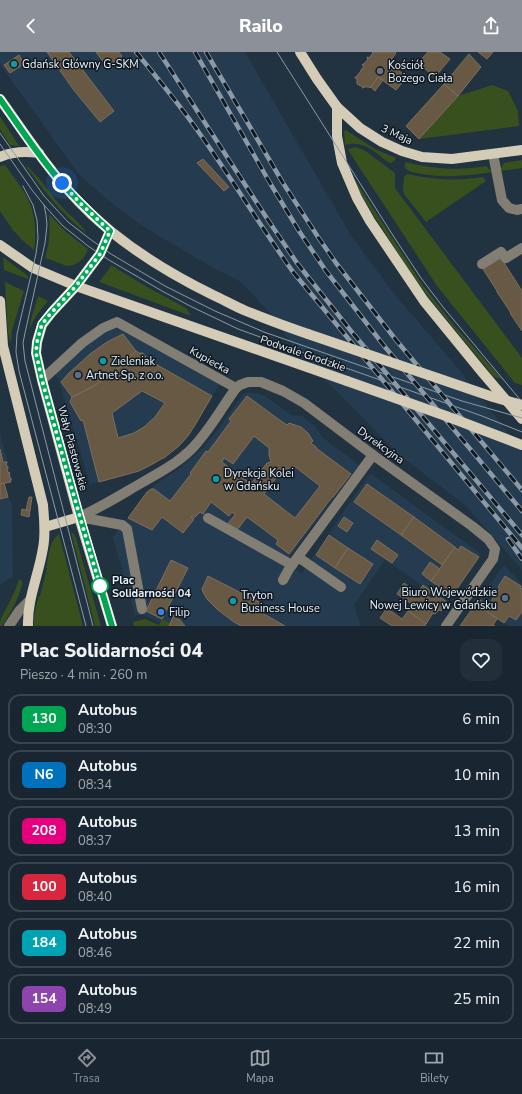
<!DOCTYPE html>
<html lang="pl">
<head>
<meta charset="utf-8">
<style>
  body { margin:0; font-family:"Nunito Sans",sans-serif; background:#222e39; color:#f1f3f6; height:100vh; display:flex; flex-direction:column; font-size:15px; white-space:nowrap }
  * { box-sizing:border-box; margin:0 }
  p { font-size:13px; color:#9fa5ab }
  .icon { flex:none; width:22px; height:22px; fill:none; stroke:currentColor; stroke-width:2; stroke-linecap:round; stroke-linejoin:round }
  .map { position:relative; height:574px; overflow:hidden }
  .details { display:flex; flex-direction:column; background:#192631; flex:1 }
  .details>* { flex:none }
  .badge { padding:0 8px; border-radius:6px; font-size:14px; line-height:26px }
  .you { position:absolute; width:20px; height:20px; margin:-10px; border:3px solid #fff; border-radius:50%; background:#1a73e8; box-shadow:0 0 0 6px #1a73e833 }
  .map>.badge { position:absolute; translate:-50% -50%; box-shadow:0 0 0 2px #fff }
  .round { display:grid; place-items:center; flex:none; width:42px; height:42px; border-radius:12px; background:#222e39 }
  .head { display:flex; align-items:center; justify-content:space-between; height:68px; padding:0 20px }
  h1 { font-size:19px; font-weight:800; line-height:30px }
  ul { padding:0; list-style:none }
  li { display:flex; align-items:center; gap:12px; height:50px; margin:0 8px 6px; padding:0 12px; border:2px solid #37434d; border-radius:12px }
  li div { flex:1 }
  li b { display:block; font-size:15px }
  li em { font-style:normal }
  li .badge { min-width:44px; font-weight:700; text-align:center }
  header { display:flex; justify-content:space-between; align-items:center; height:52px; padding:0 20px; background:#8c9099; color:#fff; font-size:18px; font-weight:800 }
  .menu { display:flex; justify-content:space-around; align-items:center; height:56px; border-top:1px solid #37434d; background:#192631; font-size:11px; color:#9fa5ab }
  .menu a { display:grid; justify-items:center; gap:2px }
  .menu .selected { color:#8c9099 }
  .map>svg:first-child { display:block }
</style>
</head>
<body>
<header><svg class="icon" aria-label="back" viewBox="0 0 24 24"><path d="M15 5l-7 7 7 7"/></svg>Railo<svg class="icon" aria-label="share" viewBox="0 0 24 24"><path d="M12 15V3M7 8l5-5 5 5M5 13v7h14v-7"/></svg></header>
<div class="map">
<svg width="522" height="574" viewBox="0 0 522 574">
  <rect width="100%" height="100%" fill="#213241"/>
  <!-- built -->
  <g fill="#253c50">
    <path d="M0,0H245L350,182L395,243L457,315L522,399V518L465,453L398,402L298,301L269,260L241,230L210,214L144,175L115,154L80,124L0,12Z"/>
    <path d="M117,270L221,329L196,373L185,388L169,402L152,413L139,419L90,432L59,329L53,318Z"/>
    <path d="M250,340L263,343L292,363L302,364L314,373L322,385L359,413L284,512L302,521L370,421L481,502L447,550L385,508L354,553L361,574H167L144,563H135L113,485L147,440L155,433L184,413L201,398L219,376L243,342Z"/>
    <path d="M0,382L8,411L12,429L4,431L8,445L12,453L13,525L0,533Z"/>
    <path d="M504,513L522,532V574H509L485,558L488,554L479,547Z"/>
  </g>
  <!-- green -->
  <g fill="#37501d">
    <path d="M492,33L508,39L518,59L519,74L419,87L458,44Z"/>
    <path d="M0,64L19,94L10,93L0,77Z"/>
    <path d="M346,78L375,97L396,106L394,109L391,111L388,110C374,100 365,88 345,93L344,79Z"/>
    <path d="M355,95L364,98L395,121V136L522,306V333L515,331L437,234L350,101L348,97Z"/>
    <path d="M522,108V116L500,119L501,116L504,111Z"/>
    <path d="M405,110C435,117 456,119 486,114L492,120C466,124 448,126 422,122C416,121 409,120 405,116Z"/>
    <path d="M24,112C39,123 49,141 61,154C69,163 81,171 86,181C61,162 43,137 24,112Z"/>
    <path d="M5,113C12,123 20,133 26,143C35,160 37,179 34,198L21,187L13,178L0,159V114Z"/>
    <path d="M407,122C434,128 456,129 483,125L486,129L426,170L404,142L403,136L404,125Z"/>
    <path d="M354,128H355L422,232L453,272L502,327L494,325L430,247L415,227L374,164L359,138Z"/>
    <path d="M49,162L66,180L88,197C85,207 77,214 67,214L45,206C50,191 50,177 49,162Z"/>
    <path d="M3,205L28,224V227L4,218Z"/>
    <path d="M111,213L147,235L186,256L191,264L99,230L107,220Z"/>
    <path d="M5,230L24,239L12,278L11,292L8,281Z"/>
    <path d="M38,244L48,249L36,264L29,278L30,271Z"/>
    <path d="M71,480L74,482L76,486L101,574H95Z"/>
    <path d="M59,482L83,574H34C33,564 36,554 39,544H40L47,516H46C49,504 49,489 59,482Z"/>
    <path d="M19,527L23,530C18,547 12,559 2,574H0C0,564 5,560 9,551C13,543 17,535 19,527Z"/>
    <path d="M145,567L159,573L162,567L170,571L169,574H134L133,570Z"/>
  </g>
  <!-- building -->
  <g fill="#685945" stroke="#7e6e5a" fill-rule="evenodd">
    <path d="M47,0H69L114,59L100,70L73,37Z"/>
    <path d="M96,0H119L122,4L107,15Z"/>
    <path d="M372,0H395L396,1L389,11L407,25L396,38L378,25L370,36L369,35H364L363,36H362L363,35L357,32V27L355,26V25H356L361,19V18L364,14L362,13L363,12H364L368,7L367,6V5L369,6L373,1Z"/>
    <path d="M428,0H440L450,7L435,25L418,11Z"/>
    <path d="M478,0H493L487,7Z"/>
    <path d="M469,2L481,15L458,44L444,32Z"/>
    <path d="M19,3L24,12L10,21L4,13Z"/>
    <path d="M378,25L383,28L375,39L371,35Z"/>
    <path d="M444,32L458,44L419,87L406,74Z"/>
    <path d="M203,107L229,135L224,139L197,111Z"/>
    <path d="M501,206L522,239V279L510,261H511L497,240V239L483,217Z"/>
    <path d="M123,282L136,299L118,317L94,334L72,345L61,330L68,322L90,302L107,290Z"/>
    <path d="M136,299L139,301H143L144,303L146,304L145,306L212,344L195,373L188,384L179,394L164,406H163L151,413L139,419L99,430L83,368L81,369L70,350L72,345L94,334L118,317ZM142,339L165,351L155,365L144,375L134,381L118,386L112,361Z"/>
    <path d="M247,344L281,369L287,373L289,371L301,375L308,381L313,389L311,391L316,395V396L351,422L333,445H332L289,502L276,492L278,488L247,465L237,478L228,471L235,463L232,460L229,464L211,450L203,462L200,460L195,465H191L194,467L183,481L162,465L152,478L128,466L147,440L151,437H154L170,449L191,422L190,421L206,399L208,400L231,369L229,367ZM254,384L269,396V403L271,410L267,411L251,432L222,410L224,406L233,412ZM294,414L320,434L295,466L264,442L280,421L281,417H287Z"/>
    <path d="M0,397L3,410H7V411H6L7,415H8V416L7,417L8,421L9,420L10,422H9L10,426H11V428H10L11,430L0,432Z"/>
    <path d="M4,431L8,445L0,447V432Z"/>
    <path d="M367,432L414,465L401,483L354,450Z"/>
    <path d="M29,445H32L30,459L26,458Z"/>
    <path d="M22,457L30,459L29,465L21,463Z"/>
    <path d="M344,465L353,471L347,480L338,474Z"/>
    <path d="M414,465L455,495L442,513L401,483Z"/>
    <path d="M329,483L348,496L335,516L316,503Z"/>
    <path d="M377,488L398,503L392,511L371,497Z"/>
    <path d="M461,494L479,505L452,544L431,529L455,495L458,498Z"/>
    <path d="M348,496L373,512L360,532L335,516Z"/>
    <path d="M171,508L188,516L162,567L146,559Z"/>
    <path d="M430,510L440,517L431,529L422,522Z"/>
    <path d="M208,524L261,551L257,558L285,574H241L234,570L218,558L207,547L203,540L202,537Z"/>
    <path d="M505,524L521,534L520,536L522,537V560L516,568L509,564L504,571L485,558L500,536L498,535Z"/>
    <path d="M404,531L417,541L423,533L431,539L427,544L432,547L435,542L447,550L441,559L439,558L435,562L433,561L426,572L408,559L412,552L397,542Z"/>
    <path d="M479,547L488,554L485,558L497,567L493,573L495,574H460Z"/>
    <path d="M387,556L402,567L408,559L426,572L425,574H392L380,566Z"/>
    <path d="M174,563L178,568L179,567L185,574H169Z"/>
  </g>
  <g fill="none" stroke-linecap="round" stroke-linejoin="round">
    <!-- minor -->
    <g stroke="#827e73" stroke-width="10">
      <path d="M493,102L502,148L509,156L517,158L522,157"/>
      <path d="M482,212L501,200L506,206L522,196"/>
      <path d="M42,328L82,291L103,276L117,270L236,336"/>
      <path d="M79,465C102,455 122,442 143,430C162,419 183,408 197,391C212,374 223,354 236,336L240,333L248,330H261L283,339L304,351L373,403L472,474L488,487L495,497L493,507L446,574"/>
      <path d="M79,465L122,473L127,477L142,557"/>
      <path d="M208,466L292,513"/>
      <path d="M298,505L341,535"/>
      <path d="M283,528L289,517L373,403"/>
      <path d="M9,574L19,559L30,548"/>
    </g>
    <!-- major -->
    <g stroke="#d4ccb6" stroke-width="10">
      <path d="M300,0L317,27L337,55L360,76L382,90L402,99L422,105L452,107L522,98"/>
      <path d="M0,47C25,82 49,119 79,150C117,190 164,219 213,243C224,248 234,254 246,259C266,267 287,275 308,282"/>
      <path d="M337,55V84L342,111L357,146L370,169L424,249L482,320L522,367"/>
      <path d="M0,105C13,99 25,99 39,101"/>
      <path d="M110,179L100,202L76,234L52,260L42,273L37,290L36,301L42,328L79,465L112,574"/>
      <path d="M0,193L33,216L76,234L347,329"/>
      <path d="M0,249L3,294L43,453C44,467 46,481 43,496C39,522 27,547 28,574"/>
      <path d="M45,475L79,465"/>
    </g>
    <!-- tram -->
    <g stroke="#8c99a6" stroke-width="1">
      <path d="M277,0L394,185L421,226L443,255L522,350"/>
      <path d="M0,81L44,144L68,170L90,187L111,202L165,234L215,259L264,280L462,349L522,366"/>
      <path d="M0,92L32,138L44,153L63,174L88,194L109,208L162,239L190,254L238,277L332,311L482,364L522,380"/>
      <path d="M23,134L33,153L37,168L38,186L36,202L17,282L16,300L19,319L86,574"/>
      <path d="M44,153L46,163L47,173L45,191L25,281L23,291L25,309L93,574"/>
    </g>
    <!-- rail casing -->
    <g stroke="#8c99a6" stroke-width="4.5">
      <g id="rail">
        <path d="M136,0C158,27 180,53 200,82C232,127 261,175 293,220L522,496"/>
        <path d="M159,0L268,168L297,211L351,279L522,483"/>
        <path d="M195,0L270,131L299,179L326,219L385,295L522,459"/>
        <path d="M206,0L283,131L318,185L336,211L396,288L522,438"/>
        <path d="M508,487L522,507"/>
      </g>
    </g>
    <!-- rail -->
    <use href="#rail" stroke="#111920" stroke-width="3" stroke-dasharray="9" stroke-linecap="butt"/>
    <!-- major-bridge -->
    <g stroke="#d4ccb6" stroke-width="10">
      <path d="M308,282L493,345L522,353"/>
      <path d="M347,329L446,364L522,393"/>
    </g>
  </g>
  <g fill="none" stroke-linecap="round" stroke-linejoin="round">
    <!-- line casing -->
    <g stroke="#fff" stroke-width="9">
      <path id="line" d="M0,47C20,75 39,105 62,131C77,149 94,164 110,179L100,202L76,234L52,260L42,272L37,290L36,301L42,328L80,465L112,574"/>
    </g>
    <!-- line -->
    <use href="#line" stroke="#00a651" stroke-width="6"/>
    <!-- walk -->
    <path stroke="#e8f3fd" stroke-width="4" stroke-dasharray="0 7.2" d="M62,131L80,151L110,179L100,202L76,234L52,260L42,272L37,290L36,301L42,328L67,420L100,534"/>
  </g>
  <!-- markers -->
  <g fill="#0f9aa8" stroke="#111920" stroke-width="1.5">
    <circle cx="14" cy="12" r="4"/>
    <circle cx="103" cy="309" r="4"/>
    <circle cx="216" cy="427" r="4"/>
    <circle cx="233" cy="549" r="4"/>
  </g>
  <circle fill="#6b7280" stroke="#111920" stroke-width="1.5" cx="380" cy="19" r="4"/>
  <g fill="#5c6f8a" stroke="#111920" stroke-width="1.5">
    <circle cx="78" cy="323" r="4"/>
    <circle cx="505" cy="546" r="4"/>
  </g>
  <circle fill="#fff" stroke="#00a651" stroke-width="2" cx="100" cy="534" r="8"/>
  <circle fill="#3f7fe0" stroke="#111920" stroke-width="1.5" cx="161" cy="560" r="4"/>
  <g text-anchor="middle" stroke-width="3" stroke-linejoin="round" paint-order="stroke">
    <!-- poi labels -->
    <g font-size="11" fill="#e8f3fd" stroke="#111920" text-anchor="start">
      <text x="22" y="16">Gdańsk Główny G-SKM</text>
      <text x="388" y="17">Kościół<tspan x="388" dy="13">Bożego Ciała</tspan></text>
      <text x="111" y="313">Zieleniak</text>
      <text x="86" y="327">Artnet Sp. z o.o.</text>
      <text x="224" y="425">Dyrekcja Kolei<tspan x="224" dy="13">w Gdańsku</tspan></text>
      <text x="497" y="544" text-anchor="end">Biuro Wojewódzkie<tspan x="497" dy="13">Nowej Lewicy w Gdańsku</tspan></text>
      <text x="241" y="547">Tryton<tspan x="241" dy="13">Business House</tspan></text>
      <text x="169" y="564">Filip</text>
    </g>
    <!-- street labels -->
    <g font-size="11" fill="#e8f3fd" stroke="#111920">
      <text transform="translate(397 82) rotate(25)" y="4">3 Maja</text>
      <text transform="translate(303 301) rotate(19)" y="4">Podwale Grodzkie</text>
      <text transform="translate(210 308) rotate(29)" y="4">Kupiecka</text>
      <text transform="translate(381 393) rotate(36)" y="4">Dyrekcyjna</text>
      <text transform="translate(73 396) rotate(75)" y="4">Wały Piastowskie</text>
    </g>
    <!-- stop labels -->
    <g font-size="11" font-weight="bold" fill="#e8f3fd" stroke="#111920" text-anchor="start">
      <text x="112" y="532">Plac<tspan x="112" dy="13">Solidarności 04</tspan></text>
    </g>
  </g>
</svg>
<div class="you" style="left:62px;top:131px"></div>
</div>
<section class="details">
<div class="head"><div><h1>Plac Solidarności 04</h1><p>Pieszo · 4 min · 260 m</p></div><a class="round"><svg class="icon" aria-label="heart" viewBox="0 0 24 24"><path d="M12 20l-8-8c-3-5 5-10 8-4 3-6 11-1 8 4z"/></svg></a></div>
<ul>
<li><span class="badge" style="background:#00a651;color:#fff">130</span><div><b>Autobus</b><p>08:30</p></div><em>6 min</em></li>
<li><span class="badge" style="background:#0072bc;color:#fff">N6</span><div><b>Autobus</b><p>08:34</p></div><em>10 min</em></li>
<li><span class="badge" style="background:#e6007e;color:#fff">208</span><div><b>Autobus</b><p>08:37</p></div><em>13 min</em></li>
<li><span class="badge" style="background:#d7263d;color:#fff">100</span><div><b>Autobus</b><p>08:40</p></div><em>16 min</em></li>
<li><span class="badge" style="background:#00a3b4;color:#fff">184</span><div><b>Autobus</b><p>08:46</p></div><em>22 min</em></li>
<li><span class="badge" style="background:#8e44ad;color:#fff">154</span><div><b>Autobus</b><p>08:49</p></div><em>25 min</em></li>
</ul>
</section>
<nav class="menu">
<a class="selected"><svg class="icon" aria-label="directions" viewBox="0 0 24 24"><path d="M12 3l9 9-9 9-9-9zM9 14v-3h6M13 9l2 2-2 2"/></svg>Trasa</a>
<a><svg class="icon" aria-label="map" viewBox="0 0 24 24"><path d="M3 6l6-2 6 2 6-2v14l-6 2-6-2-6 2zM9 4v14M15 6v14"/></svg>Mapa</a>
<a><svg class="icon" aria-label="tickets" viewBox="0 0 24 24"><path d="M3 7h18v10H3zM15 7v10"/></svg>Bilety</a>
</nav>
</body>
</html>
